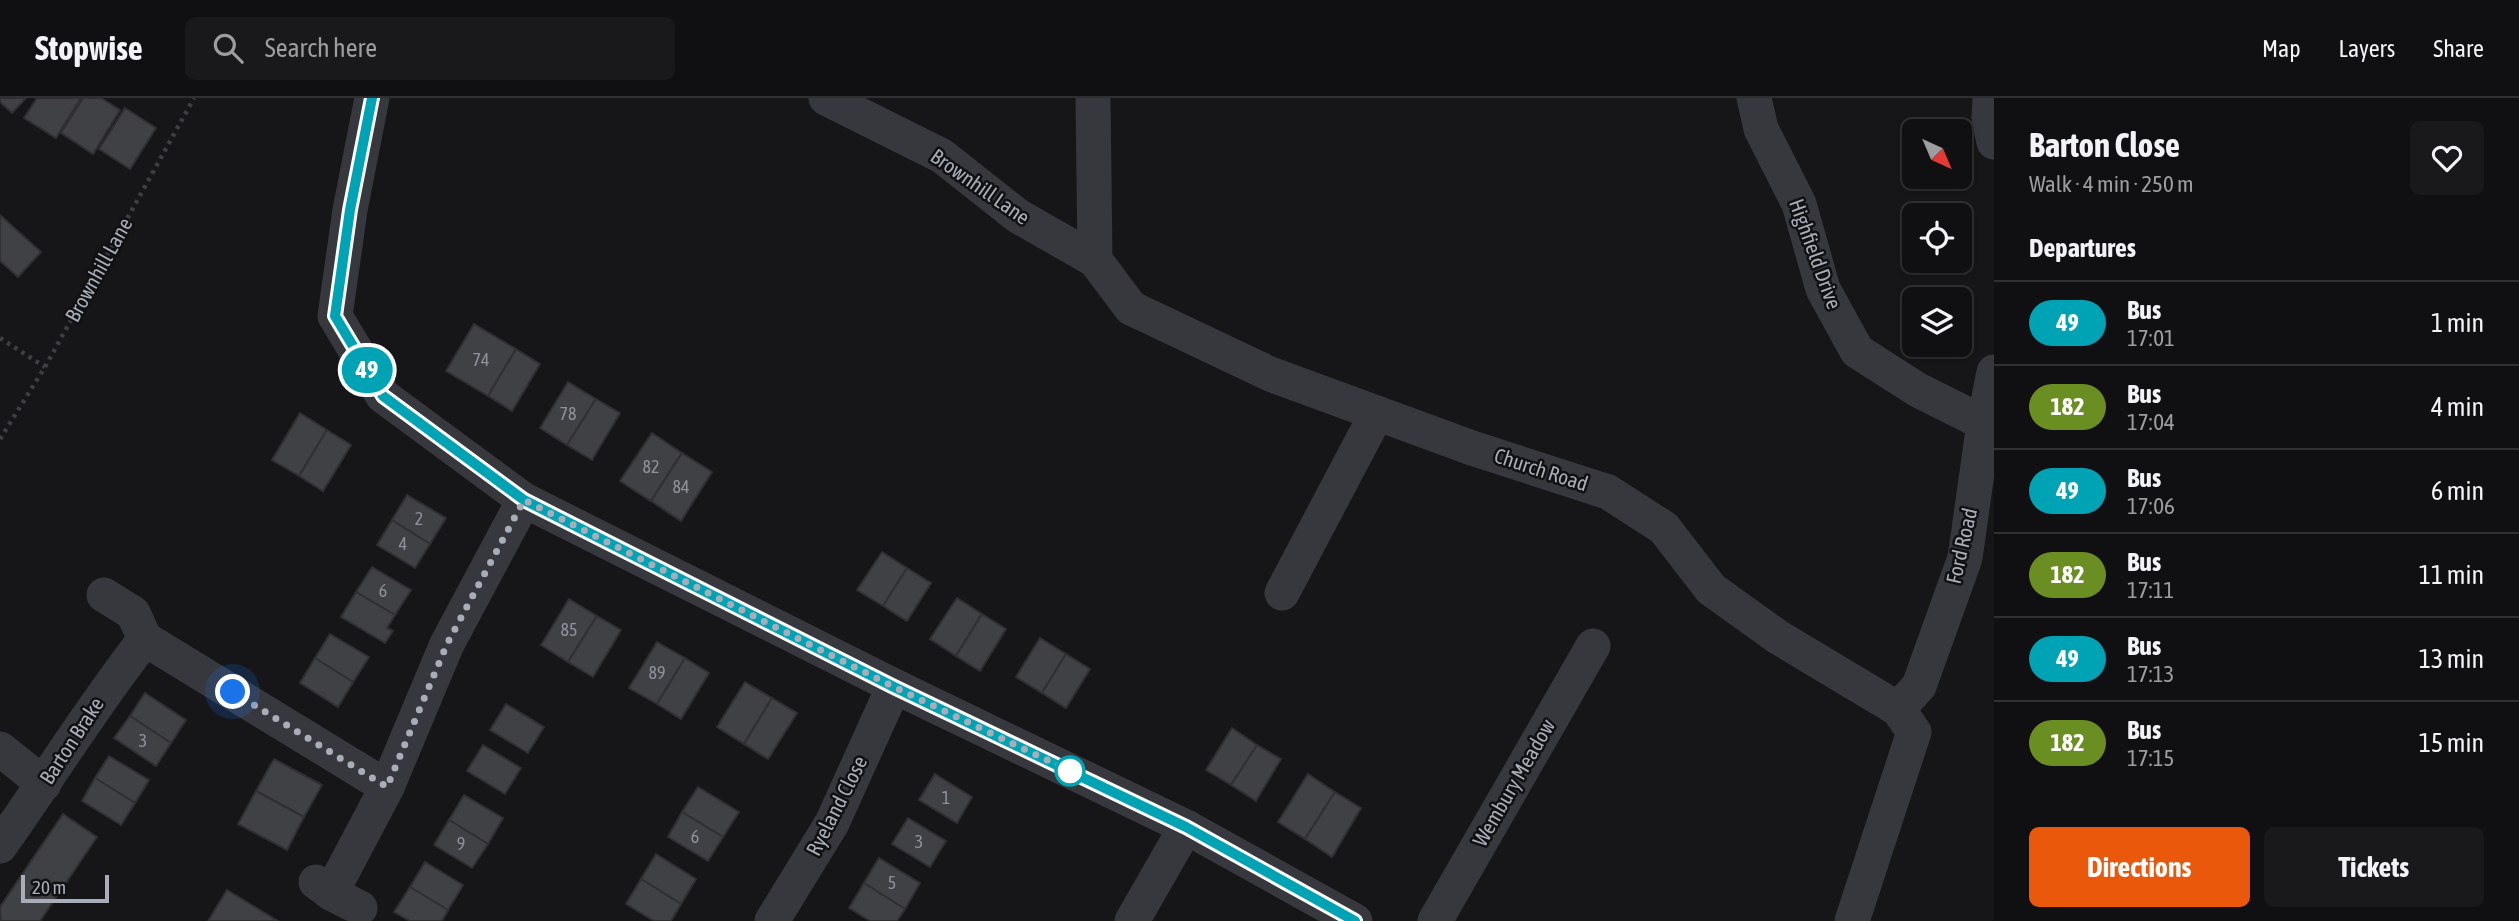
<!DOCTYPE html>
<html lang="en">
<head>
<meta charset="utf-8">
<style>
  body { margin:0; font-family:"Asap Condensed",sans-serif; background:#19191b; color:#f1f3f6; height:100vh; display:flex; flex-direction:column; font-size:26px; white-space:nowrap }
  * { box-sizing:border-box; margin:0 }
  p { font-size:23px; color:#9c9d9f }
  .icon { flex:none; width:38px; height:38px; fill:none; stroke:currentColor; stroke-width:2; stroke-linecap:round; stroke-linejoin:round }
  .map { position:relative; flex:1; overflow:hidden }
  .panel { display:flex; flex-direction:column; background:#101012; width:525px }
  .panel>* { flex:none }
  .badge { padding:0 14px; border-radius:23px; font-size:24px; line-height:46px }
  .needle { width:46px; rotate:136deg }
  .tools { position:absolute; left:1902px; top:21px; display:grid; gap:14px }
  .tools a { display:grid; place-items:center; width:70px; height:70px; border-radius:10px; background:#101012; box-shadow:0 2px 5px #0004,0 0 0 2px #303032; font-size:35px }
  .scale { position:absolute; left:21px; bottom:18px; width:88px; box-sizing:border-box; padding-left:7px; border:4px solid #a8adb8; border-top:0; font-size:19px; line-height:24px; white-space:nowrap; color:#a8adb8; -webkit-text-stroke:5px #111113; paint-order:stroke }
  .you { position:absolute; width:35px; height:35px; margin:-18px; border:5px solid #fff; border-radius:50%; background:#1a73e8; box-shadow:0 0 0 10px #1a73e833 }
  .map>.badge { position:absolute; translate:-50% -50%; box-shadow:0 0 0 4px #fff }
  h2 { padding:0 35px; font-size:26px; line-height:63px }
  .round { display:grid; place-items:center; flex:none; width:74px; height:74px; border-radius:10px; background:#19191b }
  .headline { display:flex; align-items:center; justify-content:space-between; height:119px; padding:0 35px }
  h1 { font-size:33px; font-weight:700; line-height:52px }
  .button { display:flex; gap:14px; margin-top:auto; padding:14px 35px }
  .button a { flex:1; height:80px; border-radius:10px; background:#ea580c; color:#fff; font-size:28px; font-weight:700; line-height:80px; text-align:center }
  .button a+a { background:#19191b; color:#f1f3f6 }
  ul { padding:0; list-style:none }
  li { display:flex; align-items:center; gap:21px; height:84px; padding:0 35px; border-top:2px solid #303032 }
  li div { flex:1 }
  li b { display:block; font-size:26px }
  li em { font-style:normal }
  li .badge { min-width:77px; font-weight:700; text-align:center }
  header { display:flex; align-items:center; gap:42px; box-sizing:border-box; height:98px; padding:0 35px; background:#101012; border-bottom:2px solid #303032 }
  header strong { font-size:33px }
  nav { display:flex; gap:38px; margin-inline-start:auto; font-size:24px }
  .search { width:490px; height:63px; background:#19191b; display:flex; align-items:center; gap:18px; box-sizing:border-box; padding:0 24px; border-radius:10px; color:#9c9d9f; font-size:26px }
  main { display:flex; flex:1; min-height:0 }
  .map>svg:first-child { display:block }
</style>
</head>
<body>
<header>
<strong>Stopwise</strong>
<div class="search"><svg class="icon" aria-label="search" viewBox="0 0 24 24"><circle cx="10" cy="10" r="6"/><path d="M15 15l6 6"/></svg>Search here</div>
<nav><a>Map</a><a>Layers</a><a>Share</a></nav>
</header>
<main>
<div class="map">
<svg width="1994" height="823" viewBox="0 0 1994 823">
  <rect width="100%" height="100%" fill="#161618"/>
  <!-- building -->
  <g fill="#404145" stroke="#303034" stroke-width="2">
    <path d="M0,0H26L12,15L0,4Z"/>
    <path d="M37,0H81L56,40L24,20Z"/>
    <path d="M83,0H101L120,12L93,56L61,35Z"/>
    <path d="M125,10L156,30L130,71L99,51Z"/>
    <path d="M0,117L41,154L18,179L0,163Z"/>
    <path d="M474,226L516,251L488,298L446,273Z"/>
    <path d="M516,251L540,266L512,313L488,298Z"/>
    <path d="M568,284L596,301L567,347L540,330Z"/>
    <path d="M596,301L620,315L592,362L567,347Z"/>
    <path d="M300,315L327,332L299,378L272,362Z"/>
    <path d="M327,332L351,347L323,393L299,378Z"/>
    <path d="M652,335L682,355L651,403L620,383Z"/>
    <path d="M682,355L712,374L681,423L651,403Z"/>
    <path d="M407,397L446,420L430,446L392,422Z"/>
    <path d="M392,422L430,446L415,470L377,447Z"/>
    <path d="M882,454L907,470L883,508L857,492Z"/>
    <path d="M372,469L411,492L395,517L356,494Z"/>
    <path d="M907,470L931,485L907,523L883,508Z"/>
    <path d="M356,494L395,517L387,530L393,533L385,545L341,519Z"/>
    <path d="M957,500L982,516L956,558L930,541Z"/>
    <path d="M569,501L597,518L568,564L541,547Z"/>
    <path d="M982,516L1006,531L980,573L956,558Z"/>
    <path d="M597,518L621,532L593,579L568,564Z"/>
    <path d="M330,536L369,559L353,584L315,560Z"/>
    <path d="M1040,540L1066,556L1042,595L1016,579Z"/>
    <path d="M657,544L685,560L657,606L629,590Z"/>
    <path d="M1066,556L1090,571L1066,610L1042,595Z"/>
    <path d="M315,560L353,584L338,609L300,585Z"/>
    <path d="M685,560L709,575L681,621L657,606Z"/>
    <path d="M745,584L772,600L744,646L717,629Z"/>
    <path d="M145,595L186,622L171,645L130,618Z"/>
    <path d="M772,600L797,615L768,661L744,646Z"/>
    <path d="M506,606L544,629L528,655L490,632Z"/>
    <path d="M130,618L171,645L156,668L114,640Z"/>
    <path d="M1232,630L1257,647L1231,687L1206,672Z"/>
    <path d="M483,647L521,670L505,696L467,673Z"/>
    <path d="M1257,647L1281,661L1256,703L1231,687Z"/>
    <path d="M109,658L149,682L135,705L95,680Z"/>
    <path d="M274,661L322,687L304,719L256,693Z"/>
    <path d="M935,676L972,699L957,725L919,702Z"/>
    <path d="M1308,676L1335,694L1305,741L1278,724Z"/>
    <path d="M95,680L135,705L121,727L82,703Z"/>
    <path d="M698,689L739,714L723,739L682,714Z"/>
    <path d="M256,693L304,719L287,752L238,726Z"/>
    <path d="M1335,694L1361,710L1332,759L1305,741Z"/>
    <path d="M464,697L503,720L488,746L449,722Z"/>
    <path d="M682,714L723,739L708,763L668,739Z"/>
    <path d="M63,716L97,739L40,823H1L0,809Z"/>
    <path d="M908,720L946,743L930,769L892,746Z"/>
    <path d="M449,722L488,746L472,770L434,747Z"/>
    <path d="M656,756L696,781L681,806L641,781Z"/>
    <path d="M879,760L920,785L905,811L864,785Z"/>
    <path d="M425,764L463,787L448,812L410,789Z"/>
    <path d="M641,781L681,806L671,823H654L626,806Z"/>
    <path d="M864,785L905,811L897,823H870L849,810Z"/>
    <path d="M410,789L448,812L442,823H410L394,814Z"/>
    <path d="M227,792L278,823H208Z"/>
  </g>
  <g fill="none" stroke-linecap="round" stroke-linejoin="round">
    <!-- path -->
    <g stroke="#3d3f44" stroke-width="4.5" stroke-dasharray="3.5 5" stroke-linecap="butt">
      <path d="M0,240L45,269"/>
      <path d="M0,341L45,269L194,0"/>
    </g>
    <!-- minor -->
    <g stroke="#37383d" stroke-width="35">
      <path d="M372,0L350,112L335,218L383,298L524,402L894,588L1186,729L1355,823"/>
      <path d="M826,0L942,58L1018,118L1095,162"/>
      <path d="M1093,0L1095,162L1131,210L1270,276L1472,350L1608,394L1664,430L1711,491L1778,539L1898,611L1914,634L1852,823"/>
      <path d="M1754,0L1761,31L1799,106L1823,191L1857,253L1918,292L1984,325"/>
      <path d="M1990,0L1989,21L1994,44"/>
      <path d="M1282,495L1377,315"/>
      <path d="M104,497L133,515L145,541L387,689"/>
      <path d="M1898,611L1919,588L1965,460L1984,325L1994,274"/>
      <path d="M0,651L44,686"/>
      <path d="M0,748C49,679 93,607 145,541"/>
      <path d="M316,784L331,795L360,810"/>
      <path d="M331,795L387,689L447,546L524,402"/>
      <path d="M772,823L832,725L894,588"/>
      <path d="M1132,823L1186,729"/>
      <path d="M1435,823L1593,548"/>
    </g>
  </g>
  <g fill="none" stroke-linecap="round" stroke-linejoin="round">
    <!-- line casing -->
    <g stroke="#fff" stroke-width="16">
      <path id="line" d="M372,0L350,112L335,218L383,298L524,402L894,589L1186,729L1355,823"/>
    </g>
    <!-- line -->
    <use href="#line" stroke="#00a3b4" stroke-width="10"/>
    <!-- walk -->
    <path stroke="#a8adb8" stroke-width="7" stroke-dasharray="0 12.6" d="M233,594L387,689L447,546L524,402L894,589L1070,673"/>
  </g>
  <!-- markers -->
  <circle fill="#fff" stroke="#00a3b4" stroke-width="3.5" cx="1070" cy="673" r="14"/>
  <g text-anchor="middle" stroke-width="5" stroke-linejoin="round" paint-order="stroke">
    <!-- number labels -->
    <g font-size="18" fill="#8e929b">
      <text x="481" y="268">74</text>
      <text x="568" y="322">78</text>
      <text x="651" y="375">82</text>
      <text x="681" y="395">84</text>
      <text x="419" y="427">2</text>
      <text x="403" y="452">4</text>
      <text x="383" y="499">6</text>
      <text x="569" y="538">85</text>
      <text x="657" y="581">89</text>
      <text x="143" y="649">3</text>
      <text x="946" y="706">1</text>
      <text x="695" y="745">6</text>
      <text x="919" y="750">3</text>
      <text x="461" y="752">9</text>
      <text x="892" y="791">5</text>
    </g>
    <!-- street labels -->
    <g font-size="21" fill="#a8adb8" stroke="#111113">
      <text transform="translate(980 89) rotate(35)" y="7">Brownhill Lane</text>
      <text transform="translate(1815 156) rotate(70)" y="7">Highfield Drive</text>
      <text transform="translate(99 172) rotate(-61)" y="7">Brownhill Lane</text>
      <text transform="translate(1541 372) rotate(18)" y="7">Church Road</text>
      <text transform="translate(1962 448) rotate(-77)" y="7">Ford Road</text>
      <text transform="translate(72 643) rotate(-57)" y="7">Barton Brake</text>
      <text transform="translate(1514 685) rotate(-60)" y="7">Wembury Meadow</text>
      <text transform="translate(837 708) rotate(-63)" y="7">Ryeland Close</text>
    </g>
  </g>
</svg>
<div class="tools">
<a><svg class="needle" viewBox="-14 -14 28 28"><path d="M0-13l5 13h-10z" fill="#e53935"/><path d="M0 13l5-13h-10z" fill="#9c9d9f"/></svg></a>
<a><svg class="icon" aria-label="locate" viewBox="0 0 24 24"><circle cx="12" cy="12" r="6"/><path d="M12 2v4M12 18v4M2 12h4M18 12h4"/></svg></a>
<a><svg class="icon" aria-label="layers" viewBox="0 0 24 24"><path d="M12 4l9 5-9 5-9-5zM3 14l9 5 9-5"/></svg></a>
</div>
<div class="scale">20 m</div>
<div class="you" style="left:233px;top:594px"></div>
<b class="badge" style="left:367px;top:272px;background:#00a3b4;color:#fff">49</b>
</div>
<section class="panel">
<div class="headline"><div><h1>Barton Close</h1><p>Walk · 4 min · 250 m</p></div><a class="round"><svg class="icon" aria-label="heart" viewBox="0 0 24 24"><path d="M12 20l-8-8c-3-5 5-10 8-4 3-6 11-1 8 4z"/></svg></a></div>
<h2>Departures</h2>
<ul>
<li><span class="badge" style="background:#00a3b4;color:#fff">49</span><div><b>Bus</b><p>17:01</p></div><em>1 min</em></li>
<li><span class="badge" style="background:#6b8e23;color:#fff">182</span><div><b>Bus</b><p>17:04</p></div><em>4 min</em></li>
<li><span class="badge" style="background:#00a3b4;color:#fff">49</span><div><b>Bus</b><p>17:06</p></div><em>6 min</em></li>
<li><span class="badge" style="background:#6b8e23;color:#fff">182</span><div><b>Bus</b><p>17:11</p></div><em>11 min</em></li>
<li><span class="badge" style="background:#00a3b4;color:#fff">49</span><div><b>Bus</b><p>17:13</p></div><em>13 min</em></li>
<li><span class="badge" style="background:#6b8e23;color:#fff">182</span><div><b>Bus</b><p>17:15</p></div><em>15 min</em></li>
</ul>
<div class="button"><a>Directions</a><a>Tickets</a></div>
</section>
</main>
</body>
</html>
